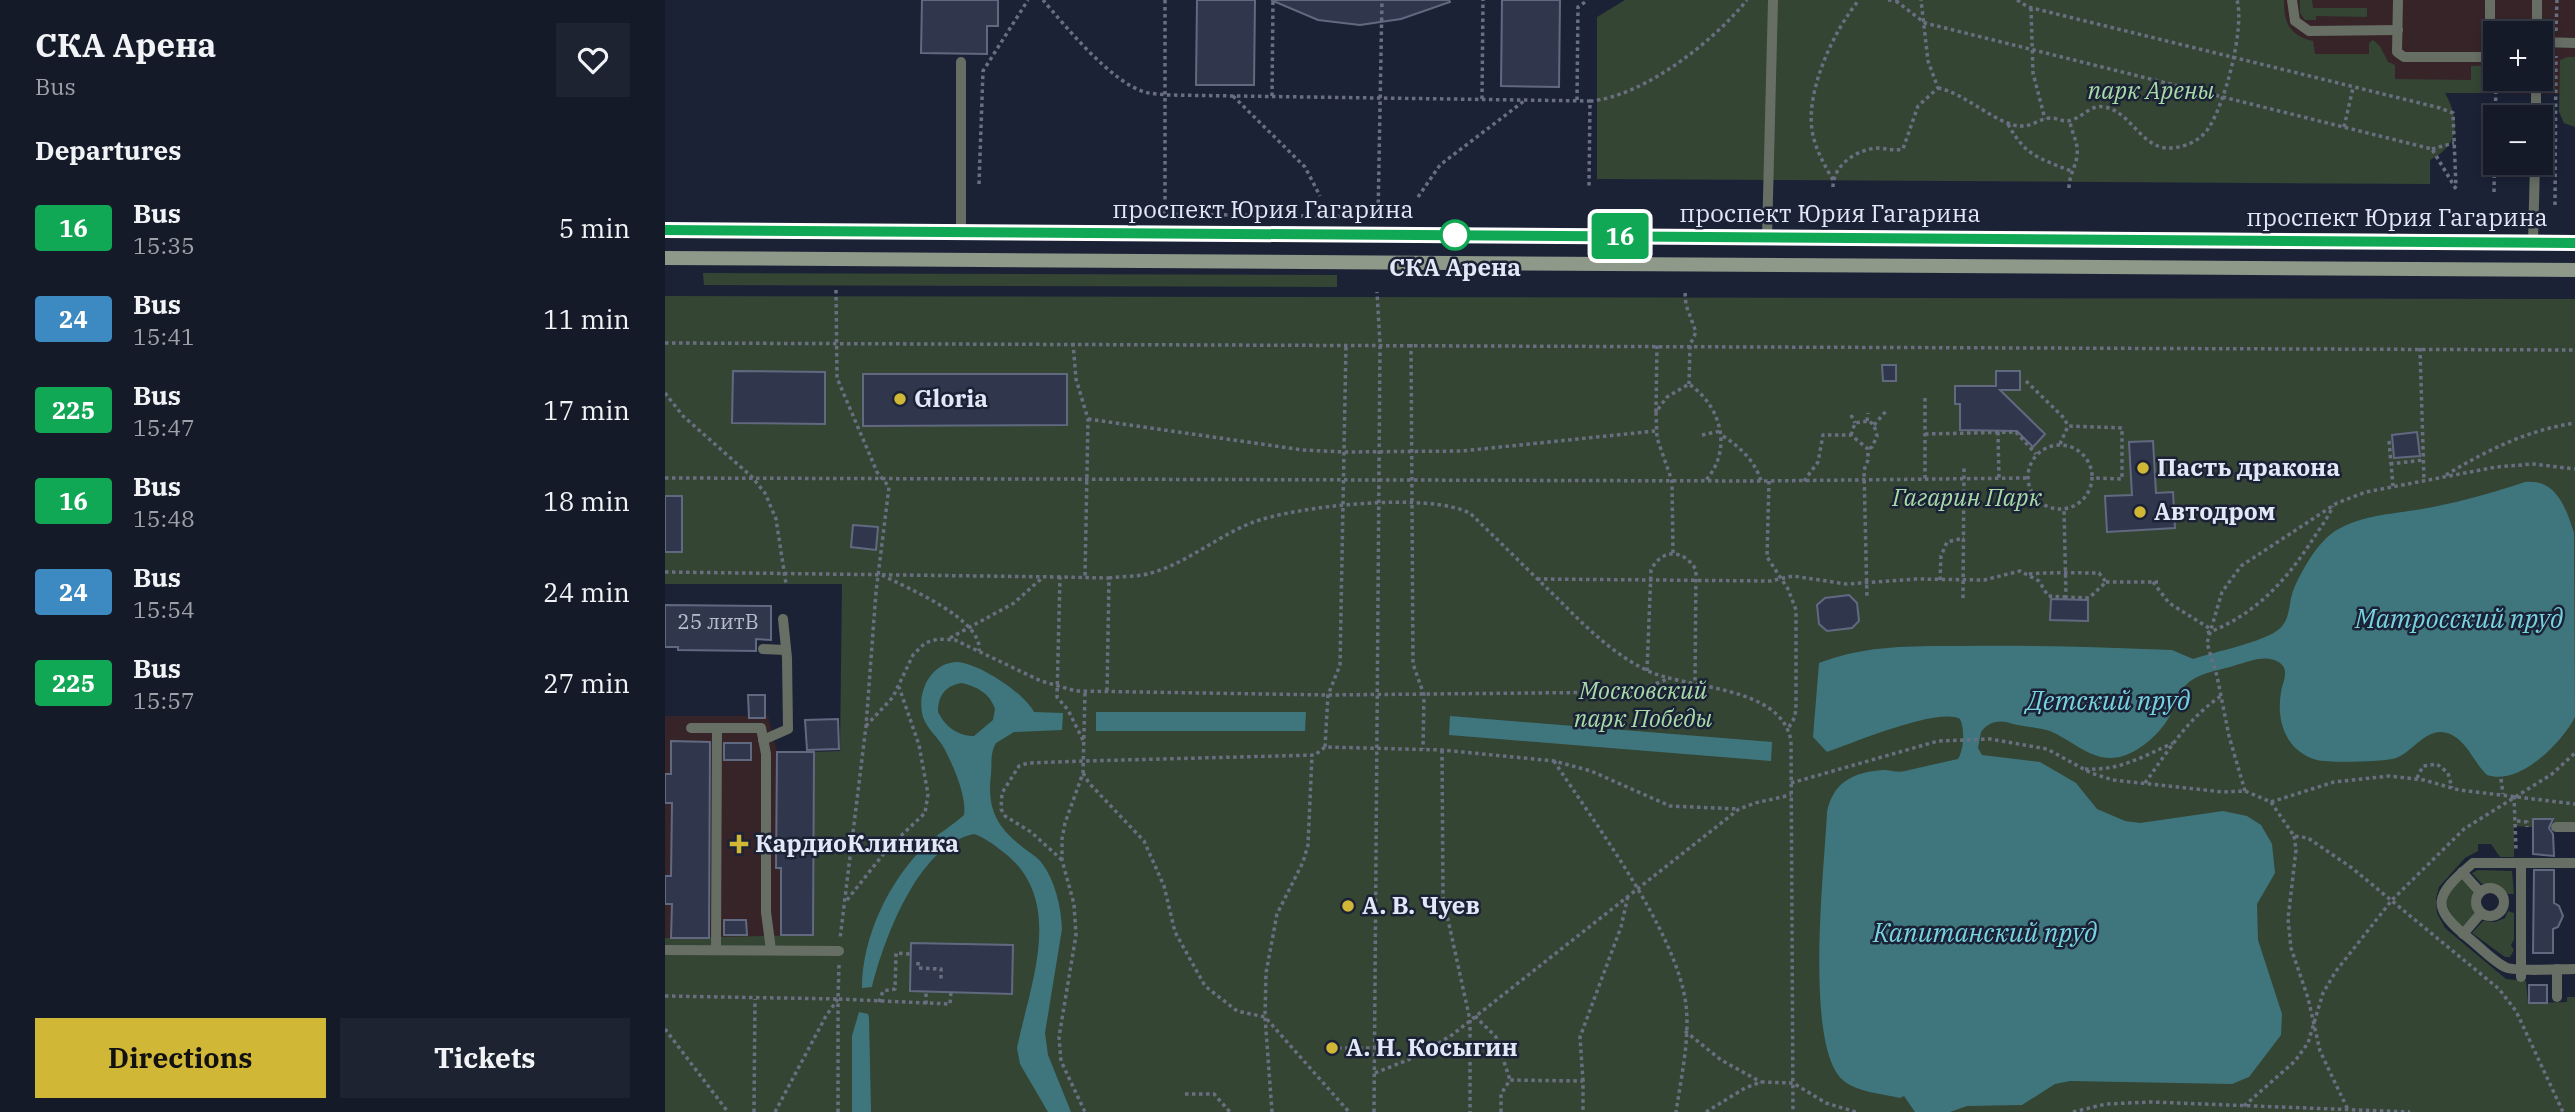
<!DOCTYPE html>
<html lang="en">
<head>
<meta charset="utf-8">
<style>
  body { margin:0; font-family:"IBM Plex Serif",serif; background:#1d2330; color:#f1f3f6; height:100vh; display:flex; flex-direction:column; font-size:26px; white-space:nowrap }
  * { box-sizing:border-box; margin:0 }
  p { font-size:23px; color:#9da1a8 }
  .icon { flex:none; width:38px; height:38px; fill:none; stroke:currentColor; stroke-width:2; stroke-linecap:round; stroke-linejoin:round }
  .map { position:relative; flex:1; overflow:hidden }
  .details { display:flex; flex-direction:column; background:#141a28; width:665px }
  .details>* { flex:none }
  .badge { padding:0 14px; border-radius:5px; font-size:24px; line-height:46px }
  .fabs { position:absolute; left:1818px; top:21px; display:grid; gap:14px }
  .fabs a { display:grid; place-items:center; width:70px; height:70px; border-radius:0px; background:#141a28; box-shadow:0 4px 10px #0003,0 0 0 2px #333845; font-size:35px }
  .map>.badge { position:absolute; translate:-50% -50%; box-shadow:0 0 0 4px #fff }
  h2 { padding:0 35px; font-size:26px; line-height:63px }
  .round { display:grid; place-items:center; flex:none; width:74px; height:74px; border-radius:0px; background:#1d2330 }
  .headline { display:flex; align-items:center; justify-content:space-between; height:119px; padding:0 35px }
  h1 { font-size:33px; font-weight:800; line-height:52px }
  .action { display:flex; gap:14px; margin-top:auto; padding:14px 35px }
  .action a { flex:1; height:80px; border-radius:0px; background:#d1b736; color:#111; font-size:28px; font-weight:800; line-height:80px; text-align:center }
  .action a+a { background:#1d2330; color:#f1f3f6 }
  ul { padding:0; list-style:none }
  li { display:flex; align-items:center; gap:21px; height:91px; padding:0 35px }
  li div { flex:1 }
  li b { display:block; font-size:26px }
  li em { font-style:normal }
  li .badge { min-width:77px; font-weight:700; text-align:center }
  main { display:flex; flex:1; min-height:0 }
  .map>svg:first-child { display:block }
</style>
</head>
<body>
<main>
<section class="details">
<div class="headline"><div><h1>СКА Арена</h1><p>Bus</p></div><a class="round"><svg class="icon" aria-label="heart" viewBox="0 0 24 24"><path d="M12 20l-8-8c-3-5 5-10 8-4 3-6 11-1 8 4z"/></svg></a></div>
<h2>Departures</h2>
<ul>
<li><span class="badge" style="background:#10a855;color:#fff">16</span><div><b>Bus</b><p>15:35</p></div><em>5 min</em></li>
<li><span class="badge" style="background:#3d8ac2;color:#fff">24</span><div><b>Bus</b><p>15:41</p></div><em>11 min</em></li>
<li><span class="badge" style="background:#10a855;color:#fff">225</span><div><b>Bus</b><p>15:47</p></div><em>17 min</em></li>
<li><span class="badge" style="background:#10a855;color:#fff">16</span><div><b>Bus</b><p>15:48</p></div><em>18 min</em></li>
<li><span class="badge" style="background:#3d8ac2;color:#fff">24</span><div><b>Bus</b><p>15:54</p></div><em>24 min</em></li>
<li><span class="badge" style="background:#10a855;color:#fff">225</span><div><b>Bus</b><p>15:57</p></div><em>27 min</em></li>
</ul>
<div class="action"><a>Directions</a><a>Tickets</a></div>
</section>
<div class="map">
<svg width="1910" height="1112" viewBox="0 0 1910 1112">
  <rect width="100%" height="100%" fill="#1b2236"/>
  <!-- commercial -->
  <path fill="#372429" fill-rule="evenodd" d="M1597,0H1910V94L1779,93L1596,51ZM1830,33H1876V79H1830Z"/>
  <!-- medical -->
  <path fill="#372428" d="M0,716H103L112,751L149,752V936L0,938Z"/>
  <!-- green -->
  <g fill="#344534">
    <path d="M960,0H1619C1619,23 1624,35 1648,41L1650,54H1704V43L1708,40L1715,46L1723,62L1730,65V79L1806,80V66L1828,65L1827,93H1780C1795,120 1795,145 1765,160V184L932,179V17Z"/>
    <path d="M1635,0H1647L1648,8H1702V17L1651,16V20H1640L1635,13Z"/>
    <path d="M1903,57H1910V127L1899,123L1894,112L1895,60Z"/>
    <path d="M38,273L672,275V287L39,285Z"/>
    <path d="M0,296L1910,299V822H1889L1888,818H1867V827L1849,826V857H1835L1826,844H1813V851L1800,858L1774,887L1771,898L1772,913L1780,928L1841,979L1861,981L1863,1003L1902,1002V997H1910V1112H0V938L149,935V752L175,751L177,584H0Z"/>
    <path d="M1813,870L1847,871L1849,894H1843L1831,884H1817L1807,873Z"/>
    <path d="M1798,879L1809,891L1806,900L1809,914L1797,927C1778,908 1775,895 1798,879Z"/>
    <path d="M1843,911L1849,913V940L1846,945L1849,950L1845,957H1840L1807,933L1818,921L1830,922L1840,918Z"/>
  </g>
  <!-- water -->
  <g fill="#3f767d" fill-rule="evenodd">
    <path d="M1860,482C1891,478 1901,508 1909,533L1910,717C1896,744 1854,786 1822,775C1809,763 1803,743 1787,735C1763,723 1750,751 1731,758C1721,762 1663,763 1652,760C1621,751 1611,722 1616,692C1617,685 1621,678 1620,671C1619,664 1612,660 1605,659C1592,657 1580,663 1568,666C1552,671 1532,673 1520,686C1511,695 1509,709 1503,719C1494,734 1475,751 1458,756C1430,765 1409,741 1385,731C1373,727 1360,727 1348,724C1337,720 1325,720 1316,732L1313,748L1317,755L1375,762L1411,783L1432,809L1460,821L1475,823L1558,811L1582,816L1596,825L1607,844L1610,873L1592,904L1593,940L1617,1014L1616,1035L1584,1077L1567,1084L1405,1081L1390,1084L1357,1105L1302,1106L1285,1112H1250L1239,1096L1235,1098C1219,1094 1192,1092 1179,1081C1138,1049 1160,863 1162,812C1168,782 1189,772 1218,770C1225,770 1233,773 1240,771C1257,767 1275,763 1293,759C1299,749 1300,729 1295,719C1273,707 1188,743 1162,752L1148,737L1154,663C1200,645 1248,646 1297,646C1367,645 1437,647 1507,650L1528,659C1549,652 1598,642 1613,630C1626,620 1623,605 1628,591C1636,571 1652,543 1670,531C1700,513 1735,514 1768,507C1799,501 1830,492 1860,482Z"/>
    <path d="M293,662C315,664 359,693 369,712L398,713L397,730L349,732L331,743C325,753 327,763 326,774C322,806 330,825 355,845C362,851 370,855 376,862C390,880 396,906 397,929L380,1033L383,1055L406,1112H383L355,1064L352,1048C365,984 402,899 337,851C328,844 320,838 309,834C253,845 219,939 207,987L197,988C197,937 224,881 260,846C272,834 287,826 299,815C302,796 288,765 279,748C273,737 262,729 258,717C251,692 266,662 293,662ZM296,683C311,686 325,693 330,709L328,720L309,736C292,736 280,726 273,712C273,696 280,686 296,683Z"/>
    <path d="M431,712H641L640,731H431Z"/>
    <path d="M785,716L1107,742L1106,761L784,735Z"/>
    <path d="M194,1012L203,1014L204,1018L206,1112H187V1036Z"/>
  </g>
  <!-- building -->
  <g fill="#30374d" stroke="#616981" stroke-width="2">
    <path d="M257,0H333V26H322V54L256,53Z"/>
    <path d="M532,0H590L589,85H531Z"/>
    <path d="M606,0H784L785,2L736,19L695,25L653,20Z"/>
    <path d="M837,0H895L894,87L836,86Z"/>
    <path d="M1217,365H1231V381H1218Z"/>
    <path d="M68,371L160,372V424L67,423Z"/>
    <path d="M1331,371H1355V390H1335L1380,434L1368,447L1352,431L1295,430V404H1290V386H1331Z"/>
    <path d="M198,374H402V425L198,426Z"/>
    <path d="M1752,432L1755,456L1729,458L1727,435Z"/>
    <path d="M1488,441L1491,493L1508,492L1510,528L1442,532L1440,496L1467,495L1464,442Z"/>
    <rect x="0" y="496" width="17" height="56"/>
    <path d="M188,525L213,527L211,550L186,547Z"/>
    <path d="M1184,595L1192,603L1194,621L1187,628L1162,631L1154,624L1152,605L1160,598Z"/>
    <path d="M1386,599L1423,600V621L1385,620Z"/>
    <path d="M0,605L106,606V640L91,639V651L13,650V647H0Z"/>
    <path d="M83,695H100V718H84Z"/>
    <path d="M173,719L174,749L142,750L140,720Z"/>
    <path d="M6,741L45,742L44,938H6L7,904H0V876H6L7,803H0V774H6Z"/>
    <rect x="59" y="743" width="27" height="17"/>
    <path d="M112,752H149L148,935H116V868H111Z"/>
    <path d="M1868,819H1888L1884,828L1888,834L1889,856L1868,854Z"/>
    <path d="M1869,870H1889V903L1894,906L1898,916L1893,927L1888,929V953H1868Z"/>
    <path d="M59,920H81L82,935H59Z"/>
    <path d="M246,943L348,945L347,994L245,991Z"/>
    <rect x="1864" y="985" width="18" height="18"/>
  </g>
  <g fill="none" stroke-linecap="round" stroke-linejoin="round">
    <!-- path -->
    <g stroke="#696f81" stroke-width="3.5" stroke-dasharray="3.5 3.5" stroke-linecap="butt">
      <path d="M378,0C400,26 447,83 480,92C486,94 495,94 502,95L925,101L924,186"/>
      <path d="M500,0V214L713,217V220"/>
      <path d="M1223,0H1234"/>
      <path d="M1352,0L1363,7L1775,108L1788,113L1791,187"/>
      <path d="M1231,1L1260,23L1767,149L1791,189"/>
      <path d="M1366,8L1368,73L1380,119"/>
      <path d="M1891,31L1892,0"/>
      <path d="M1273,88C1300,93 1332,125 1355,126C1366,127 1374,119 1385,118C1393,118 1399,123 1406,120C1419,117 1425,104 1440,107C1465,112 1475,145 1501,148C1516,149 1534,142 1543,129C1560,104 1580,28 1572,0"/>
      <path d="M568,96L640,167L655,196"/>
      <path d="M607,96L608,0"/>
      <path d="M817,99L818,0"/>
      <path d="M912,100L913,7L923,0"/>
      <path d="M925,101C978,97 1049,41 1082,0"/>
      <path d="M1343,124C1360,156 1374,158 1406,171"/>
      <path d="M1679,127L1688,88"/>
      <path d="M1767,149L1789,143"/>
      <path d="M1168,180C1159,164 1150,149 1147,130C1141,90 1169,30 1194,0"/>
      <path d="M314,184L318,71L363,0"/>
      <path d="M1168,187C1168,164 1194,148 1215,148C1223,149 1230,151 1238,149L1253,106L1273,88L1263,61L1256,0"/>
      <path d="M1404,188C1404,175 1411,167 1412,155C1414,143 1406,132 1405,121"/>
      <path d="M1829,192L1831,79"/>
      <path d="M753,197L775,165L859,101"/>
      <path d="M1890,205L1891,56"/>
      <path d="M713,217L717,0"/>
      <path d="M171,290L172,378L212,472L224,487L211,592L201,726L175,939"/>
      <path d="M1020,293L1021,305L1031,332L1025,345L1024,384"/>
      <path d="M0,343L1910,350"/>
      <path d="M408,343L411,379L423,419L420,577"/>
      <path d="M746,344L748,664L759,695L758,749"/>
      <path d="M1755,348L1759,481"/>
      <path d="M1361,381L1399,418L1403,426"/>
      <path d="M0,393L18,416L86,476L100,493L111,519L121,584"/>
      <path d="M1260,398V480"/>
      <path d="M991,412L992,345"/>
      <path d="M1186,415L1190,423"/>
      <path d="M423,419L637,450L679,452L797,451L990,431"/>
      <path d="M1202,421L1203,413"/>
      <path d="M1209,425L1222,410"/>
      <path d="M1333,432L1334,479"/>
      <path d="M1260,434L1351,432L1371,454"/>
      <path d="M1037,435L1056,431"/>
      <path d="M1186,435L1190,423L1204,421L1209,425L1212,436L1207,447L1203,449"/>
      <path d="M1058,436C1075,447 1090,461 1096,481"/>
      <path d="M1724,441L1728,486"/>
      <path d="M1395,444L1403,426L1457,428V479L1429,478"/>
      <circle cx="1395" cy="477" r="32"/>
      <path d="M1725,464L1758,460"/>
      <path d="M1781,475C1822,450 1863,430 1910,423"/>
      <path d="M0,478L1096,481L1362,478"/>
      <path d="M1104,481L1102,557L1123,589L1131,610V705L1130,717L1124,727"/>
      <path d="M1139,481L1153,462L1158,435H1186L1203,449V460L1199,470L1202,599"/>
      <path d="M1008,553L1007,481L992,438L991,412L1002,397L1024,384C1056,406 1068,449 1041,480"/>
      <path d="M0,572L395,577"/>
      <path d="M1364,574C1387,572 1411,573 1434,573L1441,582L1424,598L1401,597L1399,509"/>
      <path d="M217,575C242,588 318,619 314,651"/>
      <path d="M444,578C457,576 473,577 486,573C522,563 551,537 586,523C629,506 767,491 806,514C834,541 862,569 890,596C918,624 945,652 981,670C1021,690 1116,684 1126,741L1128,1112"/>
      <path d="M872,579L1105,581L1128,576L1181,584L1251,579L1319,580L1355,571L1374,581L1383,596L1401,597"/>
      <path d="M1275,580L1276,556L1282,542L1299,538"/>
      <path d="M1441,582H1493"/>
      <path d="M1488,582L1504,603L1544,628"/>
      <path d="M1298,598L1299,467"/>
      <path d="M1542,633C1590,615 1621,581 1648,539C1655,528 1663,518 1668,506"/>
      <path d="M285,638L349,603L377,578"/>
      <path d="M982,671L986,570C997,548 1019,549 1031,570L1030,682"/>
      <path d="M420,693L418,773L400,823L397,839V860L409,904L411,935L394,1037L396,1061L420,1112"/>
      <path d="M201,726L228,697L248,655L260,643L273,639L290,640L376,681L411,691L663,695L970,692L1005,678"/>
      <path d="M418,740L403,710L392,697L395,577L444,578L442,692"/>
      <path d="M660,747L663,695L675,665L681,344"/>
      <path d="M777,750L778,897L805,1020V1112"/>
      <path d="M889,761C930,824 1012,932 1021,1005C1025,1039 1016,1078 1011,1112"/>
      <path d="M1420,769C1454,771 1477,757 1508,743"/>
      <path d="M418,773L424,783L479,841L499,886L510,932L540,986L572,1011L600,1017L684,1112"/>
      <path d="M1752,778L1758,766L1772,764L1783,773L1787,788"/>
      <path d="M1836,779L1838,794"/>
      <path d="M1126,783L1273,741L1325,739L1382,749L1426,773L1448,780L1558,792L1580,791L1606,802L1629,836L1643,838L1687,868L1834,989L1851,1011L1898,1112"/>
      <path d="M1480,783C1503,751 1523,718 1556,696"/>
      <path d="M1580,791L1564,736L1552,676L1542,643L1557,592L1576,566L1672,503L1701,492L1831,467L1868,464L1910,469"/>
      <path d="M1849,796L1851,850"/>
      <path d="M1606,802L1669,782L1724,776L1759,780L1794,790L1910,804"/>
      <path d="M1852,821L1862,822V827"/>
      <path d="M1629,836L1631,850L1623,919L1626,948L1643,998L1655,1051L1683,1110"/>
      <path d="M397,860L366,832L340,816L336,809L337,793L354,766L363,763L419,761L650,755L660,747L777,750L889,761L926,771L1005,806L1074,809"/>
      <path d="M182,900L224,847L260,813L263,794L254,745L234,687"/>
      <path d="M253,962V968L276,969V982"/>
      <path d="M174,965L173,999L285,1004L286,992"/>
      <path d="M0,996L173,999"/>
      <path d="M214,1002L218,991L230,989L231,953L246,954"/>
      <path d="M261,1004V992"/>
      <path d="M810,1016L831,1037L845,1080"/>
      <path d="M0,1029L63,1112"/>
      <path d="M1020,1031L1056,1060L1096,1082"/>
      <path d="M673,1048H723"/>
      <path d="M710,1073L750,1057L787,1035L1074,809L1090,803L1126,795"/>
      <path d="M918,1081L915,1037L956,927L963,896"/>
      <path d="M520,1094H549L565,1112"/>
      <path d="M1579,1106L1630,1061L1643,1043L1658,993L1671,971L1727,900L1799,829L1887,774L1910,753"/>
      <path d="M89,1112L90,999"/>
      <path d="M110,1112L161,1016L173,999"/>
      <path d="M173,1112V1001"/>
      <path d="M607,1112L600,1017L601,973L612,914L638,862L643,845L647,755"/>
      <path d="M709,1112L715,344L712,292"/>
      <path d="M836,1112V1094L845,1080L918,1081V1112"/>
      <path d="M1041,1112L1080,1088L1096,1082L1128,1083L1161,1103L1191,1112"/>
      <path d="M1408,1112L1441,1104L1486,1102L1745,1112"/>
    </g>
    <!-- lane -->
    <g stroke="#676e64" stroke-width="10">
      <path d="M1627,0L1630,21L1644,31L1733,30"/>
      <path d="M1733,0L1732,52L1739,57H1830"/>
      <path d="M1825,0V57"/>
      <path d="M1872,33V0"/>
      <path d="M1876,42L1910,43"/>
      <path d="M296,62V231"/>
      <path d="M1871,117V79"/>
      <path d="M1102,237L1108,0"/>
      <path d="M1868,242L1870,163"/>
      <path d="M98,649L121,650"/>
      <path d="M26,728H96L101,754V912L106,950"/>
      <path d="M98,740L123,729L122,658L118,619"/>
      <path d="M1891,827H1910"/>
      <path d="M1910,863H1808C1769,896 1764,907 1806,940C1817,949 1828,961 1840,967C1849,972 1897,969 1910,969"/>
      <path d="M1797,872L1815,892"/>
      <circle cx="1825" cy="902" r="14"/>
      <path d="M1798,934L1816,913"/>
      <path d="M0,950L174,951"/>
      <path d="M51,950L52,728"/>
      <path d="M1856,977V864"/>
      <path d="M1892,997V969"/>
    </g>
    <!-- secondary -->
    <g stroke="#8e9989" stroke-width="14">
      <path d="M0,230L1910,242"/>
      <path d="M0,258L1910,270"/>
    </g>
  </g>
  <g fill="none" stroke-linecap="round" stroke-linejoin="round">
    <!-- line casing -->
    <g stroke="#fff" stroke-width="16">
      <path id="line" d="M0,230L1910,243"/>
    </g>
    <!-- line -->
    <use href="#line" stroke="#10a855" stroke-width="10"/>
  </g>
  <!-- markers -->
  <circle fill="#fff" stroke="#10a855" stroke-width="3.5" cx="790" cy="235" r="14"/>
  <g fill="#d1b736" stroke="#1b2236" stroke-width="2.5">
    <circle cx="235" cy="399" r="7"/>
    <circle cx="1478" cy="468" r="7"/>
    <circle cx="1475" cy="512" r="7"/>
    <path d="M70.5 833.5h7v7h7v7h-7v7h-7v-7h-7v-7h7z"/>
    <circle cx="683" cy="906" r="7"/>
    <circle cx="667" cy="1048" r="7"/>
  </g>
  <g text-anchor="middle" stroke-width="5" stroke-linejoin="round" paint-order="stroke">
    <!-- number labels -->
    <g font-size="21" fill="#b6bccc">
      <text x="53" y="629">25 литВ</text>
    </g>
    <!-- park labels -->
    <g font-size="24" font-style="italic" fill="#a7daa6" stroke="#1b2236">
      <text x="1486" y="99">парк Арены</text>
      <text x="1302" y="506">Гагарин Парк</text>
      <text x="978" y="699">Московский<tspan x="978" dy="28">парк Победы</tspan></text>
    </g>
    <!-- street labels -->
    <g font-size="24" fill="#e3e8f6" stroke="#1b2236">
      <text x="598" y="218">проспект Юрия Гагарина</text>
      <text x="1165" y="222">проспект Юрия Гагарина</text>
      <text x="1732" y="226">проспект Юрия Гагарина</text>
    </g>
    <!-- stop labels -->
    <g font-size="24" font-weight="bold" fill="#e3e8f6" stroke="#1b2236">
      <text x="790" y="276">СКА Арена</text>
    </g>
    <!-- poi labels -->
    <g font-size="24" font-weight="bold" fill="#e3e8f6" stroke="#1b2236" text-anchor="start">
      <text x="249" y="407">Gloria</text>
      <text x="1492" y="476">Пасть дракона</text>
      <text x="1489" y="520">Автодром</text>
      <text x="90" y="852">КардиоКлиника</text>
      <text x="697" y="914">А. В. Чуев</text>
      <text x="681" y="1056">А. Н. Косыгин</text>
    </g>
    <!-- water labels -->
    <g font-size="26" font-style="italic" fill="#77d3e0" stroke="#1b2236">
      <text x="1794" y="628">Матросский пруд</text>
      <text x="1443" y="710">Детский пруд</text>
      <text x="1320" y="942">Капитанский пруд</text>
    </g>
  </g>
</svg>
<div class="fabs">
<a>+</a>
<a>−</a>
</div>
<b class="badge" style="left:955px;top:236px;background:#10a855;color:#fff">16</b>
</div>
</main>
</body>
</html>
